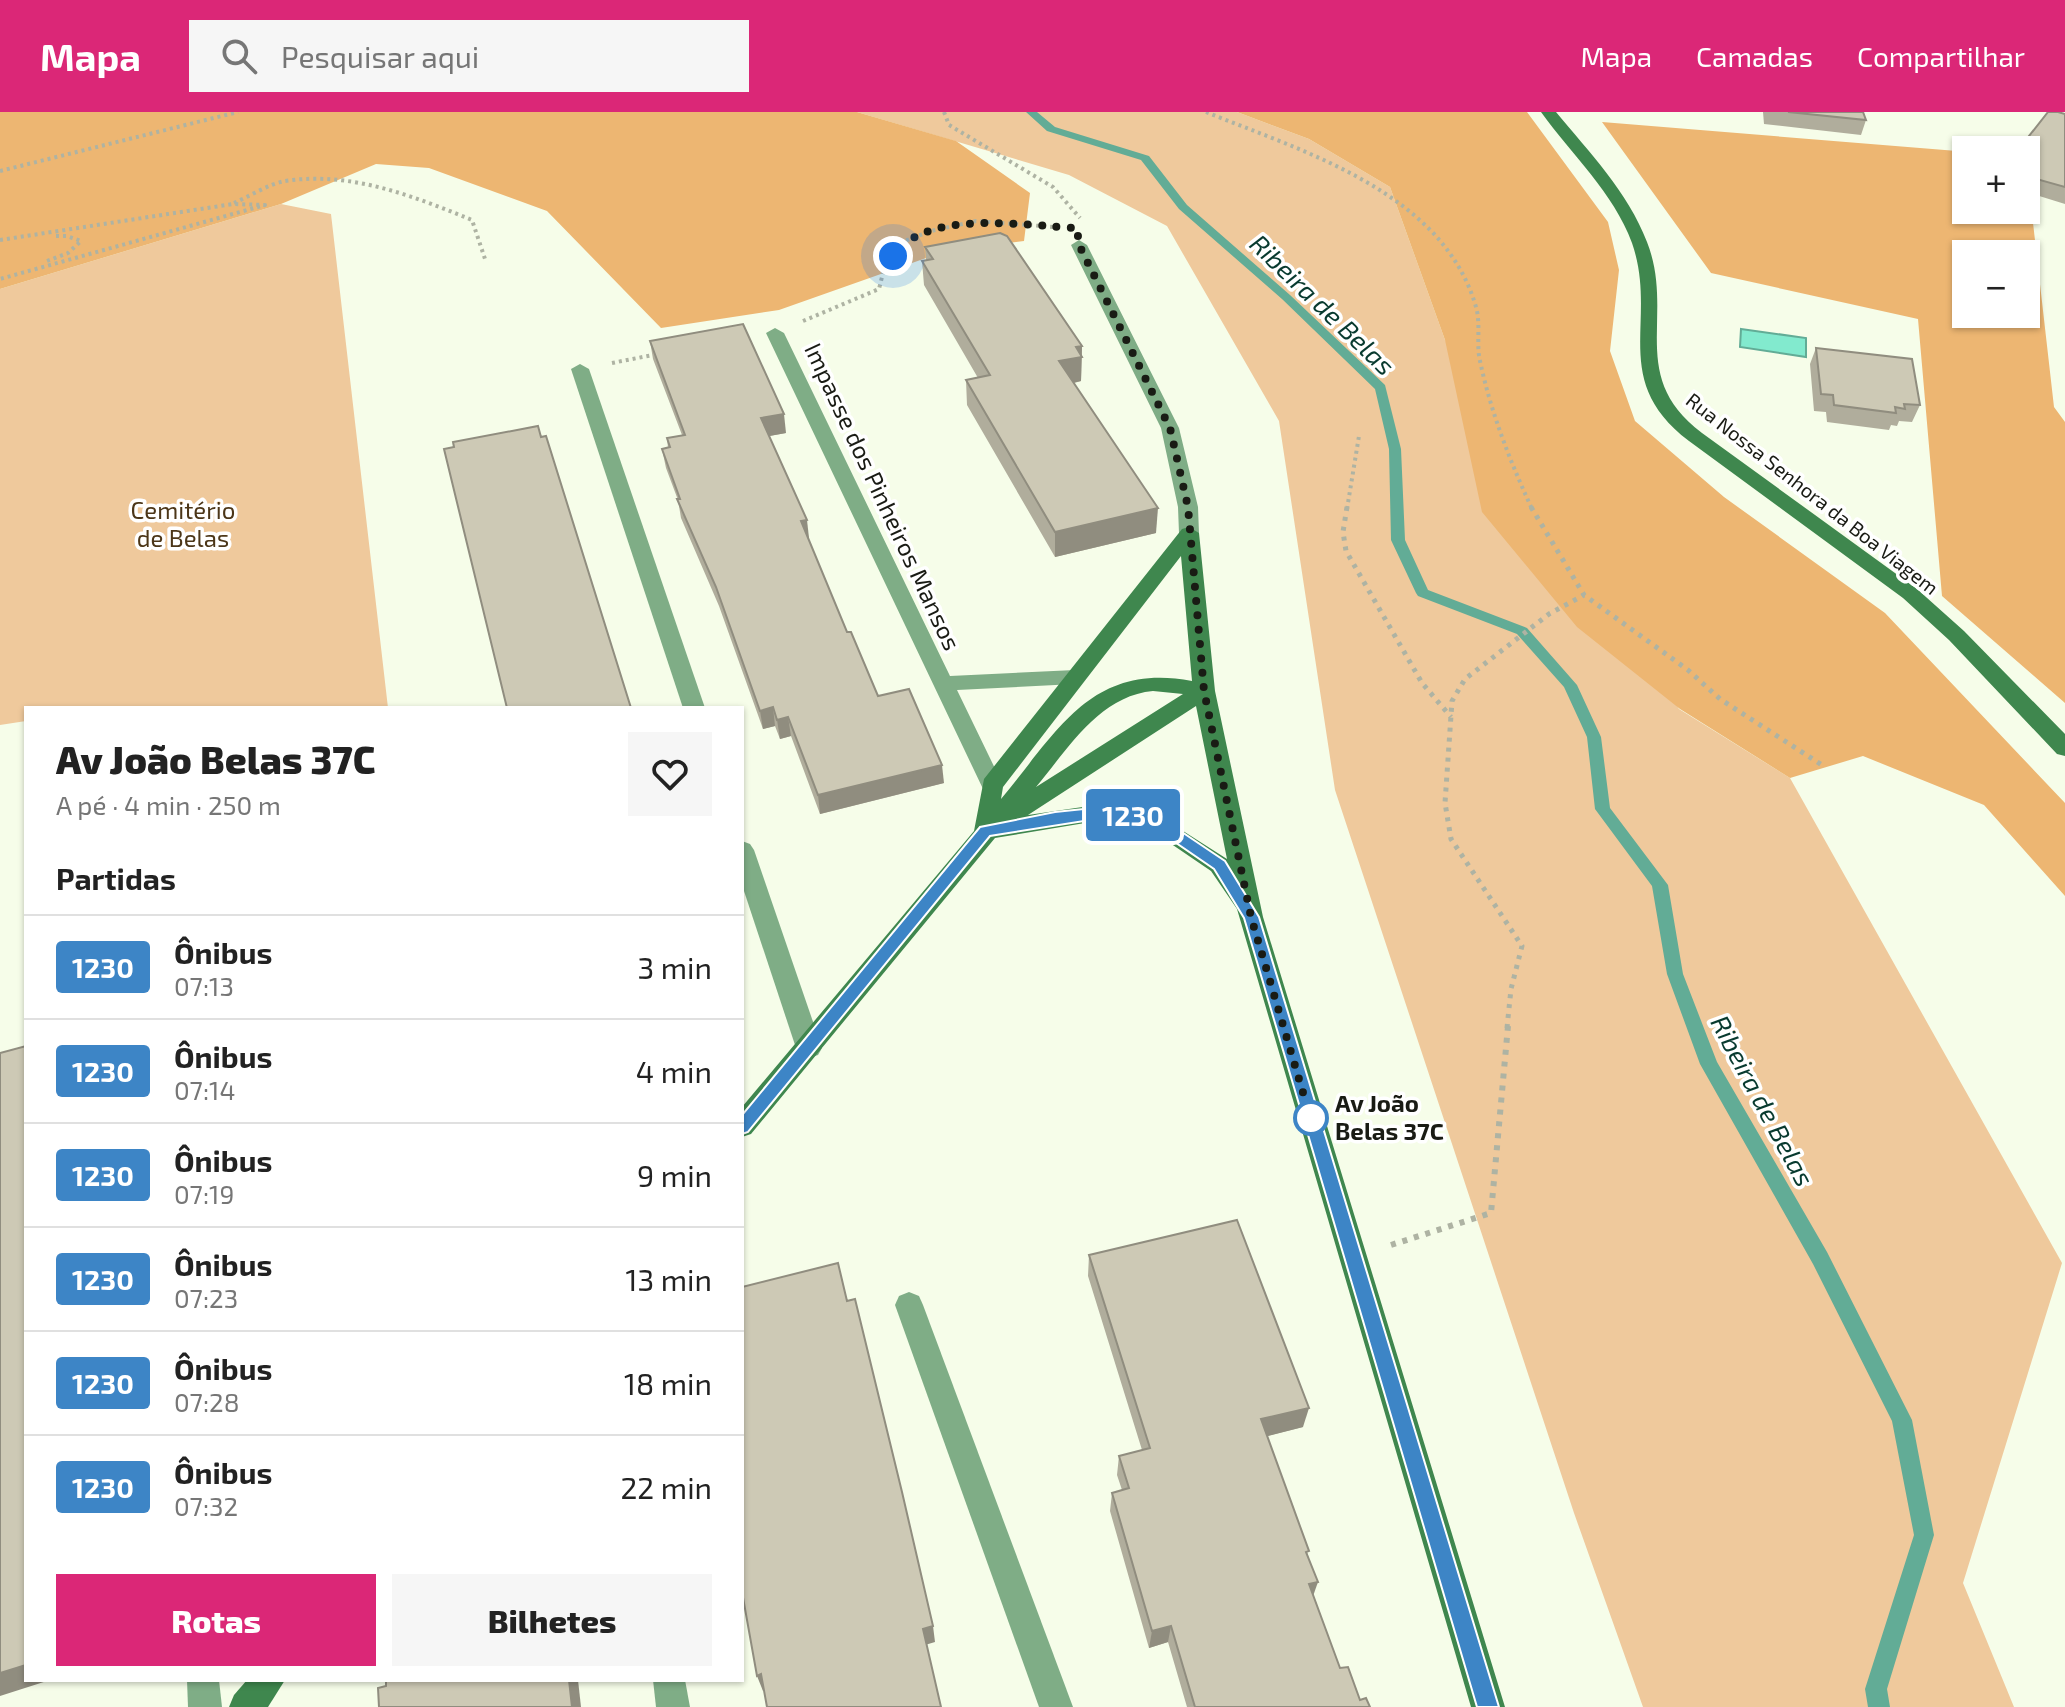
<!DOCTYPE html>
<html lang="pt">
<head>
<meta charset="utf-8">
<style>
  body { margin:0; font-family:"Exo 2",sans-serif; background:#f6f6f6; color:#222; height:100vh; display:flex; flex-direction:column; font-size:30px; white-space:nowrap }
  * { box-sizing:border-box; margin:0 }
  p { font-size:26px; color:#767676 }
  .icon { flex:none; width:44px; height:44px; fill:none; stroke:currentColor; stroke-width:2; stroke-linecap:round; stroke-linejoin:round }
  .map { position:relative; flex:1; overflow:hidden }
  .side { position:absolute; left:24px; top:594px; width:720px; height:976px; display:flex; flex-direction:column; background:#fff; border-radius:0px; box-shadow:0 2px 6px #0004 }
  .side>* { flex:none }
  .badge { padding:0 16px; border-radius:6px; font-size:28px; line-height:52px }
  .tools { position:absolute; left:1952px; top:24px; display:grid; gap:16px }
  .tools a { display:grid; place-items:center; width:88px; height:88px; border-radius:0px; background:#fff; box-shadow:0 2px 6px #0004; font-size:40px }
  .you { position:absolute; width:40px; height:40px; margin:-20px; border:6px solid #fff; border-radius:50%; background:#1a73e8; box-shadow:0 0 0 12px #1a73e833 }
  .map>.badge { position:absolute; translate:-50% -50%; box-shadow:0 0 0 4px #fff }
  h2 { padding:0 32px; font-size:30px; line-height:72px }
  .round { display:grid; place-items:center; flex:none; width:84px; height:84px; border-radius:0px; background:#f6f6f6 }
  .headline { display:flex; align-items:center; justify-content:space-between; height:136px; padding:0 32px }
  h1 { font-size:38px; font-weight:800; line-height:60px }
  .action { display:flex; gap:16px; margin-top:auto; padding:16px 32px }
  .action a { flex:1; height:92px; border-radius:0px; background:#db2777; color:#fff; font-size:32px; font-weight:800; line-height:92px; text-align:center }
  .action a+a { background:#f6f6f6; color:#222 }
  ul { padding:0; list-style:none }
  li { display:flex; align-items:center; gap:24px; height:104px; padding:0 32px; border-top:2px solid #e0e0e0 }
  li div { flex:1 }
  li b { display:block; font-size:30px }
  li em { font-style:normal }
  li .badge { min-width:88px; font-weight:700; text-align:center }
  header { display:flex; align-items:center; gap:48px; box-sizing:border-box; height:112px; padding:0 40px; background:#db2777; color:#fff }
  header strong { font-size:38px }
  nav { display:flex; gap:44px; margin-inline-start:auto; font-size:28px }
  .search { width:560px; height:72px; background:#f6f6f6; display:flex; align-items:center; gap:20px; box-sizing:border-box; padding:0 28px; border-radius:0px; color:#767676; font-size:30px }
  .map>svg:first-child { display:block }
</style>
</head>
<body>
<header>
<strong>Mapa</strong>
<div class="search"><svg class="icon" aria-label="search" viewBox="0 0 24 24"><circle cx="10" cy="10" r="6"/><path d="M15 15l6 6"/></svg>Pesquisar aqui</div>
<nav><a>Mapa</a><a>Camadas</a><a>Compartilhar</a></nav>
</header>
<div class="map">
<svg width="2065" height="1595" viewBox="0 0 2065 1595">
  <rect width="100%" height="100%" fill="#f6fde9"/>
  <!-- green -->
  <g fill="#efc99c">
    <path d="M857,0H1237L1309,27L1390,75L1445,228L1679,597L1790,666L2062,1151L1963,1471L2014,1595H1643L1574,1401L1335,678L1279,309L1167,114L1069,63Z"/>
    <path d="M281,92L331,102L388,596H26V609L0,613V177Z"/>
  </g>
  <!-- forest -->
  <g fill="#edb672" fill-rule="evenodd">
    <path d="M0,0H857L956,29L1030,81L1024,129L946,139L779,198L661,216L547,99L429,56L376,52L281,92L0,177Z"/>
    <path d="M1237,0H1527L1608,110L1619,158L1610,239L1635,309L1724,385L1885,501L2065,691V784L1984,693L1863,644L1790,666L1680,597L1577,515L1482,400L1445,228L1390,75L1309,27Z"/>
    <path d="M1602,10L1957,39L1966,51V98H2024L2032,102L2054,295L2065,310V591L1942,484L1918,207L1711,161ZM2026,142V202H1966V142Z"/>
  </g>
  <!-- water -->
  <path fill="#82eace" stroke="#62ac96" stroke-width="2" d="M1741,217L1806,226V245L1740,235Z"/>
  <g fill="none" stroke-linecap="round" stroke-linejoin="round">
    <!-- stream -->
    <path fill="#62ac96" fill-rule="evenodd" d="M1026,0H1037L1055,15L1149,44L1187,93L1290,183L1385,273L1401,337L1405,428L1428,478L1527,516L1577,573L1601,625L1610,696L1668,773L1683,862L1717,950L1827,1140L1912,1308L1934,1423L1887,1577L1890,1595H1868L1865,1577L1914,1423L1892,1309L1813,1152L1700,952L1667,862L1652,774L1595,697L1587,625L1564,575L1517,522L1418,484L1416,481L1391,428L1389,337L1375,277L1282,187L1179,97L1141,48L1047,19Z"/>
    <!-- path-far2 -->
    <g stroke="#aeb3a3" stroke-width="4" stroke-dasharray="3 4" stroke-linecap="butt">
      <path d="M944,0L949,13L1053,75L1080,106"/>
      <path d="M1206,0C1304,40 1443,80 1476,195C1481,212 1476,232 1480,249C1491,301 1510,349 1532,397"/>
      <path d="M0,59L238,0"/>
      <path d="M234,91C250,84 269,72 285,69C351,59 413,84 472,108L485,147"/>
      <path d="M0,128L233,92L265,93L0,167"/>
      <path d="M47,149L68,141L81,129L67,124H52"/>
      <path d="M803,209L879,177L884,157L902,130L931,119L976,109L1054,115"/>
      <path d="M612,251L658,242"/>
      <path d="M1347,397L1359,324"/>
    </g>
    <!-- path-far1 -->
    <g stroke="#aeb3a3" stroke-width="5" stroke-dasharray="4 6" stroke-linecap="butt">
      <path d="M1347,395L1343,420L1346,439L1422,571L1451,605"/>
      <path d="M1531,395L1584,483L1688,558L1720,587L1825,655"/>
      <path d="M1507,916L1511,877L1522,834L1451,727L1445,691L1452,589L1465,567L1549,502L1584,483"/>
    </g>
    <!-- path -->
    <path stroke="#aeb3a3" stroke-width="6" stroke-dasharray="5 7" stroke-linecap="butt" d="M1391,1133L1491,1101L1508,914"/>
    <!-- street -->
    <g fill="#7fad86" fill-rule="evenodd">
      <path d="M1079,128L1087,133L1179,316L1198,395L1199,421L1196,425L1189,427L1179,421L1178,395L1161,316L1071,133Z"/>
      <path d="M775,216L784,221L950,564L1075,558L1083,560L1086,565L1083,570L1075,572L957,578L1003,673L1000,679H984L766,221Z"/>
      <path d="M580,252L589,257L705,596H683L571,257Z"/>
      <path d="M742,729L750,732L754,738L822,936L818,943L809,946L800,943L796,936L742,773Z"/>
      <path d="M909,1180L919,1184L923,1193L1073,1595H1039L895,1193L899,1184Z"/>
      <path d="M187,1568H219L222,1595H188Z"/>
      <path d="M653,1568H685L690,1595H656Z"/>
    </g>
    <!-- secondary -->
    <g fill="#3f874e" fill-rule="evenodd">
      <path d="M1541,0H1556C1589,40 1628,80 1647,130C1676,204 1626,264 1702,321L1917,477L1964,519L2065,622V644L2057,642L1949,528L1903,486L1689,329C1608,267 1659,209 1632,131C1613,80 1572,43 1541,0Z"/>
      <path d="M1189,415L1199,421L1215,579L1263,805L1505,1595H1471L1237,797L1211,759L1142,712L1103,708L995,726L751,1022L742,1025V995L974,719L984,667L1182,417ZM1181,444L1192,569C1091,550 1058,619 1001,687L1003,675ZM1153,579L1183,582L1036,675C1068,637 1099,584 1153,579ZM1196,594L1227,747L1147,696L1103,692L1028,703Z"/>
      <path d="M247,1568H285L268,1595H229L234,1583Z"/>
    </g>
  </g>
  <!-- wall -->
  <g fill="#b0ad9c">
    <path d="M1763,0H1863L1866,8L1861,23L1764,12Z"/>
    <path d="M2065,2V92L2026,80V38Z"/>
    <path d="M925,135L1082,234L1081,269L1074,271L1156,421L1055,445L967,293L966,268L978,266L924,173L922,149L926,148Z"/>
    <path d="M650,229L786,321L769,324L808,427L847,520L878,584L944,671L820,702L791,624L780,627L775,614L763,617L719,494L681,406L678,388L666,356L662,337L668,336L667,326L682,323L653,247Z"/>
    <path d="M1816,236L1920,293L1912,310L1899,309L1897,314L1891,313L1889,318L1827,310L1826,300L1814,299L1810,252Z"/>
    <path d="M1089,1143L1303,1315L1267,1324L1308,1443L1313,1482L1340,1556L1360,1588L1370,1595H1187L1168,1530L1149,1536L1110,1399L1112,1381L1122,1378L1117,1363L1119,1344L1142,1338L1088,1164Z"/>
  </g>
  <!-- shaded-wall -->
  <g fill="#908d7f">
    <path d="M1082,234L1081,269L1059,274V249L1076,235Z"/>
    <path d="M784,302L786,321L764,325L761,306Z"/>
    <path d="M1158,396L1156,421L1055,445V420Z"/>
    <path d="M807,408L809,426L803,427L801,409Z"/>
    <path d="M773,595L775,614L763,617L760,599Z"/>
    <path d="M788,605L791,624L780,627L777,608Z"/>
    <path d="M942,653L944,671L820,702L818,683Z"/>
    <path d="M1309,1296L1303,1315L1256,1327L1261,1307Z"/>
    <path d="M1318,1470L1312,1487L1309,1472Z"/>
    <path d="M933,1514L935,1530L925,1533L923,1517Z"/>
    <path d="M1171,1514L1168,1530L1149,1536L1152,1519Z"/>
    <path d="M26,1553V1568H50L0,1584V1561Z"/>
    <path d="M761,1562L767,1578L763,1579L757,1564Z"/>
    <path d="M569,1568H578L581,1595H572Z"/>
  </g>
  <!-- building -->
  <g fill="#cdc9b5" stroke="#908d7f" stroke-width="2">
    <path d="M1788,0H1863L1866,8Z"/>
    <path d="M2048,0H2058L2065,2V75L2026,64V38H2018Z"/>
    <path d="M1000,121L1007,124L1082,234L1076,235L1082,245L1059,249L1158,396L1055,420L966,268L990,263L922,149L933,147L925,135Z"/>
    <path d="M743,212L784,302L761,306L807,408L801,409L847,520H851L878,584L909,577L942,653L818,683L788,605L777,608L773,595L760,599L716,475L677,387H680L662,337L670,335L667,326L685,323L650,229Z"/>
    <path d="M1816,236L1912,247L1920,293L1904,292L1905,297L1895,295L1896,301L1834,293L1833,283L1821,282Z"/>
    <path d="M538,314L541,325L546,324L631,596H507L444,337L454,335L453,330Z"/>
    <path d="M26,934V1553L0,1561V941Z"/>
    <path d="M1237,1108L1309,1296L1261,1307L1309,1439L1306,1440L1318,1470L1309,1472L1340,1556L1348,1555L1360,1588L1366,1586L1370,1595H1195L1171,1514L1152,1519L1112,1381L1129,1376L1119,1344L1150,1336L1089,1143Z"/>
    <path d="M838,1151L847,1189L855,1187L902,1380L933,1514L923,1517L941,1595H767L761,1562L757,1564L742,1480V1175Z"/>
    <path d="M386,1568H569L572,1595H379L378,1576L386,1574Z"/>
  </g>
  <!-- line -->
  <path fill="#3d85c6" stroke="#fff" stroke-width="2" d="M1103,695L1152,700L1225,749L1259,805L1499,1595H1477L1244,806L1214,757L1144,709L1103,706L990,724L748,1020L742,1022L733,1014L980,715L1055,700Z"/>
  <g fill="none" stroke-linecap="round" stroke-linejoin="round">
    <!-- walk -->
    <path stroke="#191b14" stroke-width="8" stroke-dasharray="0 14.4" d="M893,144C926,96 1026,114 1077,116L1079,133L1170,316L1188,395L1204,579L1251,805L1312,1011L1311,1006"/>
  </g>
  <!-- markers -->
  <circle fill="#fff" stroke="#3d85c6" stroke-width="4" cx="1311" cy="1006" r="16"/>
  <g text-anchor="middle" stroke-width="7" stroke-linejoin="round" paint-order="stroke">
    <!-- far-street labels -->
    <g font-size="20" fill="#191b14" stroke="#fff">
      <text transform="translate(1812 382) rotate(38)" y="7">Rua Nossa Senhora da Boa Viagem</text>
    </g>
    <!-- street labels -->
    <g font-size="24" fill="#191b14" stroke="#fff">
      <text transform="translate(882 385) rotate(65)" y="8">Impasse dos Pinheiros Mansos</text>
    </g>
    <!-- park labels -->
    <g font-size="24" fill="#4c3618" stroke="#fff">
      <text x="183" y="407">Cemitério<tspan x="183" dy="28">de Belas</tspan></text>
    </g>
    <!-- stop labels -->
    <g font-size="24" font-weight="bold" fill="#191b14" stroke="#fff" text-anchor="start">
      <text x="1335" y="1000">Av João<tspan x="1335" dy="28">Belas 37C</tspan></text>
    </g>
    <!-- water labels -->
    <g font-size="26" font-style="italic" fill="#083a2f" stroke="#fff">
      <text transform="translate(1322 193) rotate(44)" y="9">Ribeira de Belas</text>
      <text transform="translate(1762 989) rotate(62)" y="9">Ribeira de Belas</text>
    </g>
  </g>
</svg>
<div class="tools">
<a>+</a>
<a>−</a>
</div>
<div class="you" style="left:893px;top:144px"></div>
<b class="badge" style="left:1133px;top:703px;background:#3d85c6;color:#fff">1230</b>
<section class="side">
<div class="headline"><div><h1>Av João Belas 37C</h1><p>A pé · 4 min · 250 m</p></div><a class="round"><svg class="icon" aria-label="heart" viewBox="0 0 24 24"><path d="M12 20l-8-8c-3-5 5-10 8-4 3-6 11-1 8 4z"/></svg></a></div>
<h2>Partidas</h2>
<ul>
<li><span class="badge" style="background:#3d85c6;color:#fff">1230</span><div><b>Ônibus</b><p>07:13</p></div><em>3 min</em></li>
<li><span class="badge" style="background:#3d85c6;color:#fff">1230</span><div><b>Ônibus</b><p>07:14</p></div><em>4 min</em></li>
<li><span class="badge" style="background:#3d85c6;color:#fff">1230</span><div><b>Ônibus</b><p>07:19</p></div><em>9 min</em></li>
<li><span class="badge" style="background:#3d85c6;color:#fff">1230</span><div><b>Ônibus</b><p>07:23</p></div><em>13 min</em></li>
<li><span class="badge" style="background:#3d85c6;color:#fff">1230</span><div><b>Ônibus</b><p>07:28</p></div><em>18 min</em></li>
<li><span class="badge" style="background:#3d85c6;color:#fff">1230</span><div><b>Ônibus</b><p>07:32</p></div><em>22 min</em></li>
</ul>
<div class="action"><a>Rotas</a><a>Bilhetes</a></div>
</section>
</div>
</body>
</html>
